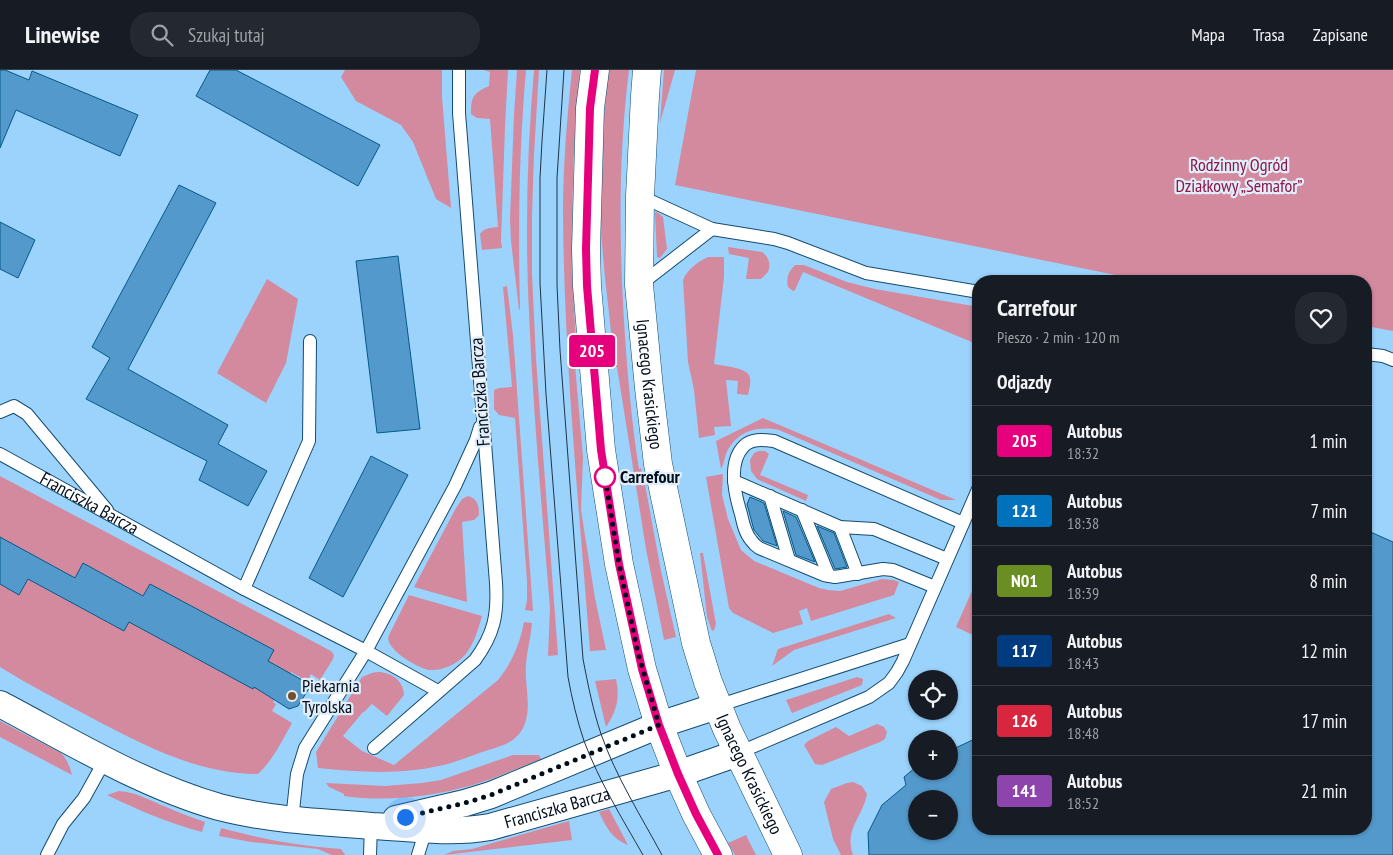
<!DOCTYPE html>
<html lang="pl">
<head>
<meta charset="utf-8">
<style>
  body { margin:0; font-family:"PT Sans Narrow",sans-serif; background:#242831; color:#f1f3f6; height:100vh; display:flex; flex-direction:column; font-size:19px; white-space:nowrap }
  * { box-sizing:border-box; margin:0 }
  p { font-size:16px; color:#9ea1a6 }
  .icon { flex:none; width:28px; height:28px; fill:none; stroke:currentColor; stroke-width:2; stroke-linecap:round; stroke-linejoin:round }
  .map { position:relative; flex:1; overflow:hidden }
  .drawer { position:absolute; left:972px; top:205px; width:400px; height:560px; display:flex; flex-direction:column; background:#171b24; border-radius:20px; box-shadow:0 1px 4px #0004 }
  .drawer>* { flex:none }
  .badge { padding:0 10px; border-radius:4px; font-size:18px; line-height:32px }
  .buttons { position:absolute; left:908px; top:600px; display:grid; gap:10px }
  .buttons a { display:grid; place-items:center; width:50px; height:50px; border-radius:50%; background:#171b24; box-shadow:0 1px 4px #0004; font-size:25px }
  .you { position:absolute; width:25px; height:25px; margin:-12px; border:4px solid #fff; border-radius:50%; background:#1a73e8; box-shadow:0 0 0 8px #1a73e833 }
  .map>.badge { position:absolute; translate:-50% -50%; box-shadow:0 0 0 2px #fff }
  h2 { padding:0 25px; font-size:19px; line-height:45px }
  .round { display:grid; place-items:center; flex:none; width:52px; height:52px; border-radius:20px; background:#242831 }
  .summary { display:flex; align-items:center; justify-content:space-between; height:85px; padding:0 25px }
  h1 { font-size:24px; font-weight:700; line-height:38px }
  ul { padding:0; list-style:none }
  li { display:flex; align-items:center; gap:15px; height:70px; padding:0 25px; border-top:1px solid #363941 }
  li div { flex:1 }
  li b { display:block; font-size:19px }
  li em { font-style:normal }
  li .badge { min-width:55px; font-weight:700; text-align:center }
  header { display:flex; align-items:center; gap:30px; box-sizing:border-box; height:70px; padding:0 25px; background:#171b24; border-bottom:1px solid #363941 }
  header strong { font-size:24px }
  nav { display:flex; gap:28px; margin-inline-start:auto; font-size:18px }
  .search { width:350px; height:45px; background:#242831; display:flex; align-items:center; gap:12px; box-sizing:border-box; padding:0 18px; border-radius:20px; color:#9ea1a6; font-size:19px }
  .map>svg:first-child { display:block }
</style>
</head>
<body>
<header>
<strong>Linewise</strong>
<div class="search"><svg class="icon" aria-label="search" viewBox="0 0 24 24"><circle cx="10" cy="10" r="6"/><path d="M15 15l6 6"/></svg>Szukaj tutaj</div>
<nav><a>Mapa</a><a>Trasa</a><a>Zapisane</a></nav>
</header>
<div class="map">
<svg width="1393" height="785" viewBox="0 0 1393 785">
  <rect width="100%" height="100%" fill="#9bd3fd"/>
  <!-- green -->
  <g fill="#d38a9f">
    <path d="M345,0H442V27L451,138L436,129L413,72L401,55L356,31L341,7Z"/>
    <path d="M484,0H508L505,57L501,171L502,178L482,180L480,164C485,157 492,158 498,157L490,49L477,48L471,44C471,27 473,23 489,16L490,2Z"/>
    <path d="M517,0H526C519,80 518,159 520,239L519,240L511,171L510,149L514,45Z"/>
    <path d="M534,0H539L534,84L532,146V204L536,289L558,585L548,586L550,538C542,440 533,341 529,243C525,162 527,81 534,0Z"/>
    <path d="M572,0H580C570,98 571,196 577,294L575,295L583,387L581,439L583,453L595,528L606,580L591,581H590C579,436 564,289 563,143C563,96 567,48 572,0Z"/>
    <path d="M608,0H629C618,89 619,177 625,266C628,310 632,355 639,399L641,398L644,409L661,501L676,567L664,570L646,479L617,297H615L605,208L600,151L603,58Z"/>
    <path d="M664,0H675L660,53Z"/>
    <path d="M696,0H1393V261L1366,256V211H1145L675,115Z"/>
    <path d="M657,142L663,147L667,179L660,188L657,187L655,143Z"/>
    <path d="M728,177L762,182C769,187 771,194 768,202L761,209H746L749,188L729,184Z"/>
    <path d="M708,187H724V207L714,294C722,296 749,297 750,308C751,313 749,320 748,325L737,324L738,311L726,310L731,356L714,357L715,365L699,368L694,320L688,292L683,210C688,199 696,193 708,187Z"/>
    <path d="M795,195H804L847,212L875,219L979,237V275L803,202L795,220L793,221L788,217C786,208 788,202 795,195Z"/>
    <path d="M267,209L298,229L286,293L266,333L217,303Z"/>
    <path d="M507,216L513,265L533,541L525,540L527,530V511L515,348L499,345L494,339V320L499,318L512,317L503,217Z"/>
    <path d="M763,348L956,430H941L779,360C757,355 735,362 726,384C724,389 724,394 721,399L716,371Z"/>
    <path d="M759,381H765L769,384L760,405L808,425L806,431L757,409L751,401L750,390L754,383Z"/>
    <path d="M723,404L722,425L728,449L741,480L754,491L819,518L828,520L840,521L882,509L894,510L899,512L894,525L811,551L807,538L799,541L803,554L773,563L733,543L729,538L706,407Z"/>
    <path d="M0,406L331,581L334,585L333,589L320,610L311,604L307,611L291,602L273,632L276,634L272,641L292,653C282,671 273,690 258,704C197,704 143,675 90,647C60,631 29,615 0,597Z"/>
    <path d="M468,426C478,429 479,436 479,445L474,450L462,452L467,532L414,517L456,438L462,429Z"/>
    <path d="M700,483H703L716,554L714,560L712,561L707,547Z"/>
    <path d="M979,505V568L956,557Z"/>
    <path d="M409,525L482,546C478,560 474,574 465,585C457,594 442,601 430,600C419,599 393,583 389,572C388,570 388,567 389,565Z"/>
    <path d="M889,544L896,548L794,580L772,596L778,579Z"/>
    <path d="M524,552L532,553C531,567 527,580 526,594C524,615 533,638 523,658C515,674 498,677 482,682C468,687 454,693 439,696C399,705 359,702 318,698L316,682L362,607C367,605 373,602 378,602C391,602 404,611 404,625L387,646L372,634L364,642H363L343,666L362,681L394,695L498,610C512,593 520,573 524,552Z"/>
    <path d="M857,607L863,609L862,615L792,643L786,630Z"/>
    <path d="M616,609C620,627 617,641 606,657L595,611Z"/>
    <path d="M0,651L61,683C67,689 70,697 72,705L0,667Z"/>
    <path d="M877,654L884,657L887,662L885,669L880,672L822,695L815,694L804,675L808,671L836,657L849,666Z"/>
    <path d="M513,685H539L541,689C518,698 496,708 473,715C431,727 387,732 344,726V724L329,717L326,713L385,716L422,713L441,710Z"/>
    <path d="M853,712L862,716L867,724C863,747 844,758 853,785H841L833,769L824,732L831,719L847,713Z"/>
    <path d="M119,721C136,722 149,730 164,736C177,742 191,747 205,752L202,762C168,753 138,740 107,725Z"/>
    <path d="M609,739L628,775C612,769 606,757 599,742Z"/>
    <path d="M569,751L572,770L444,785L453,781L472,779Z"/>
    <path d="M221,758C261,769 300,776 341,779L345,785H332L318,779L251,772L219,766Z"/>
    <path d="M746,765L756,785H735L728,773Z"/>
  </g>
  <!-- building -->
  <g fill="#5399cb" stroke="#055a87" fill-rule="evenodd">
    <path d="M0,0H5L29,10L32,1L138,45L120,86L16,40L0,78Z"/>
    <path d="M210,0H236L380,75L358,116L196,26Z"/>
    <path d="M179,115L216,133L128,299L228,355L218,374L267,401L248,436L199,410L207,391L86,329L110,288L92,277Z"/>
    <path d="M0,152L35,170L18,208L0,199Z"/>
    <path d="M398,186L420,359L377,363L356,191Z"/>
    <path d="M371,386L408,405L343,527L309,508Z"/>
    <path d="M750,427L764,433L777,476L763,471L754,460L747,434Z"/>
    <path d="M783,441L796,447L815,492L796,485Z"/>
    <path d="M817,456L834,463L847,497L835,499Z"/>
    <path d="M1366,460L1393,472V785H869L868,763L882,735L906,715L904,707L916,697V701H949V681L979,667V759H1366ZM916,729H949V761H916Z"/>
    <path d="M0,467L75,508L83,493L143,526L150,514L274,580L268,591L311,615L298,636L289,639L254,617L253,619L129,552L124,561L28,509L19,525L0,514Z"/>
  </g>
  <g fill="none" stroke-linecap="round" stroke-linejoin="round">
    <!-- service casing -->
    <g stroke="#144c6f" stroke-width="14">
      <g id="service">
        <path d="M640,126L712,159L774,169L788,173L866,203L979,222"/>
        <path d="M641,214L712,159"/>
        <path d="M1366,284L1383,286L1393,290"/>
        <path d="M0,342L14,336L27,344L107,440"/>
        <path id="s1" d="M0,384L244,519L366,581L455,416L476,370L480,357"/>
        <path d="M734,411L840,457L874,459L947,489"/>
        <path d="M770,426L789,490"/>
        <path d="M802,440L829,506"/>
        <path d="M840,457L858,504"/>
        <path d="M935,517L893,500L883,499L835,507L824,505L759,478C756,476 753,473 751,470C745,463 743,453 741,444C735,425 727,393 744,376C752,368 764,370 774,371L963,453"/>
        <path d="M244,519L309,371L310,271"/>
        <path d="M717,636L910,574"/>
        <path d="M374,678L475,590C494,564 498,545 496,513L459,43V0"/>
        <path d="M738,683L869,627L889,613L897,602L903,591L979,417"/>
        <path d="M292,750L297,704L305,678L366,581L438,621"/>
        <path d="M47,785L63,754L84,728L105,690"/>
        <path d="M370,785L371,755"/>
        <path d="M418,785L422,772L428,759"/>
      </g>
    </g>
    <!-- minor casing -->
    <g stroke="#144c6f" stroke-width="28">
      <g id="minor">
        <path id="s2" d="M0,634C70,671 142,715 219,737C269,750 321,752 373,756C412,758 451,764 490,757L678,704L738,683"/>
        <path d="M396,749L465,733L491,725L659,655L717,636"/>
      </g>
    </g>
    <!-- secondary casing -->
    <g stroke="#144c6f" stroke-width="29">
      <g id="secondary">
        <path d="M595,0L590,38L586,179L587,216L601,380L619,494L642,599L659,655L678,704L696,744L718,785"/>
        <path id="s3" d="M647,0L645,26L640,126L639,215L649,318L658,394L696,573L708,612L727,659L788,785"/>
      </g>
    </g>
    <!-- service -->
    <use href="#service" stroke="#fff" stroke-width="12"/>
    <!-- minor -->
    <use href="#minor" stroke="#fff" stroke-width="26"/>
    <!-- secondary -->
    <use href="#secondary" stroke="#fff" stroke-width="28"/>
    <!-- tram -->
    <g stroke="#1f3448" stroke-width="1">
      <path d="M547,0L542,71L540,108V213L546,324L568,607C572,629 577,650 584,671C599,711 622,748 643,785"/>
      <path d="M564,0L557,108V215L560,280L583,589C588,615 593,640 601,664C616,707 641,746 662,785"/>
    </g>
  </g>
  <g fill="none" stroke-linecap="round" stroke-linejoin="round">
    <!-- line casing -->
    <g stroke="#fff" stroke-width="11">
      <path id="line" d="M595,0L590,38L586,179L587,216L601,380L619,494L642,599L659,655L678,704L696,744L718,785"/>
    </g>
    <!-- line -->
    <use href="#line" stroke="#e6007e" stroke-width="8"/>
    <!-- walk -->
    <path stroke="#000d1b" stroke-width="5" stroke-dasharray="0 9" d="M405,747L465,733L491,725L659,655L638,583L619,494L605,407"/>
  </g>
  <!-- markers -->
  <circle fill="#fff" stroke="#e6007e" stroke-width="2.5" cx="605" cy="407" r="10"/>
  <circle fill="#754e2b" stroke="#e1eef9" stroke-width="2" cx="292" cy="626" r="5"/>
  <g text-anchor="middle" stroke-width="4.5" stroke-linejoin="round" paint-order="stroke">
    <!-- park labels -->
    <g font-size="18" fill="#8c1549" stroke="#e1eef9">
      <text x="1239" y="101">Rodzinny Ogród<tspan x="1239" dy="21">Działkowy „Semafor”</tspan></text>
    </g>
    <!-- street labels -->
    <g font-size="18" fill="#000d1b" stroke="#e1eef9">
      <text dy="6" stroke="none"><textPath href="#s3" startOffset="315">Ignacego Krasickiego</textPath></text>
      <text transform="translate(480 322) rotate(-94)" y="6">Franciszka Barcza</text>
      <text dy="6" stroke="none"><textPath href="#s1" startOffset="102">Franciszka Barcza</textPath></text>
      <text dy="6" stroke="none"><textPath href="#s3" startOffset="720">Ignacego Krasickiego</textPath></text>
      <text dy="6" stroke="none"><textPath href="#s2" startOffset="585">Franciszka Barcza</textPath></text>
    </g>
    <!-- stop labels -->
    <g font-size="18" font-weight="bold" fill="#000d1b" stroke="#e1eef9" text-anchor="start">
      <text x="620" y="413">Carrefour</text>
    </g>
    <!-- poi labels -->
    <g font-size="18" fill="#000d1b" stroke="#e1eef9" text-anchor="start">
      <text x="302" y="622">Piekarnia<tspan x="302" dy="21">Tyrolska</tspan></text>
    </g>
  </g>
</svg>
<div class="buttons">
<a><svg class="icon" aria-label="locate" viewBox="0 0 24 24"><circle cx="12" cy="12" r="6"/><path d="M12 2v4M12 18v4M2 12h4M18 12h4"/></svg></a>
<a>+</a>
<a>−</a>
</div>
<div class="you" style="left:405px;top:747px"></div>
<b class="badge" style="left:592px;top:281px;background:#e6007e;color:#fff">205</b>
<section class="drawer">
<div class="summary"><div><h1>Carrefour</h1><p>Pieszo · 2 min · 120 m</p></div><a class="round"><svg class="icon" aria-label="heart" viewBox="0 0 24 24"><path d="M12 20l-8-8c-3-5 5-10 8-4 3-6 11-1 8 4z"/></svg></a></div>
<h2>Odjazdy</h2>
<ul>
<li><span class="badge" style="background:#e6007e;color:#fff">205</span><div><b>Autobus</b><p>18:32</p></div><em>1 min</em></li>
<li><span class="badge" style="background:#0072bc;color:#fff">121</span><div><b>Autobus</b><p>18:38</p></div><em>7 min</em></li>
<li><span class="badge" style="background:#6b8e23;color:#fff">N01</span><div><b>Autobus</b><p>18:39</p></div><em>8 min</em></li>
<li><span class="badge" style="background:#003b80;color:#fff">117</span><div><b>Autobus</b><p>18:43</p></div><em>12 min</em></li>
<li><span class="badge" style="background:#d7263d;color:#fff">126</span><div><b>Autobus</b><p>18:48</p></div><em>17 min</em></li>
<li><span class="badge" style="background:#8e44ad;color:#fff">141</span><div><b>Autobus</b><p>18:52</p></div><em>21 min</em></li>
</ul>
</section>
</div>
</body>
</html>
